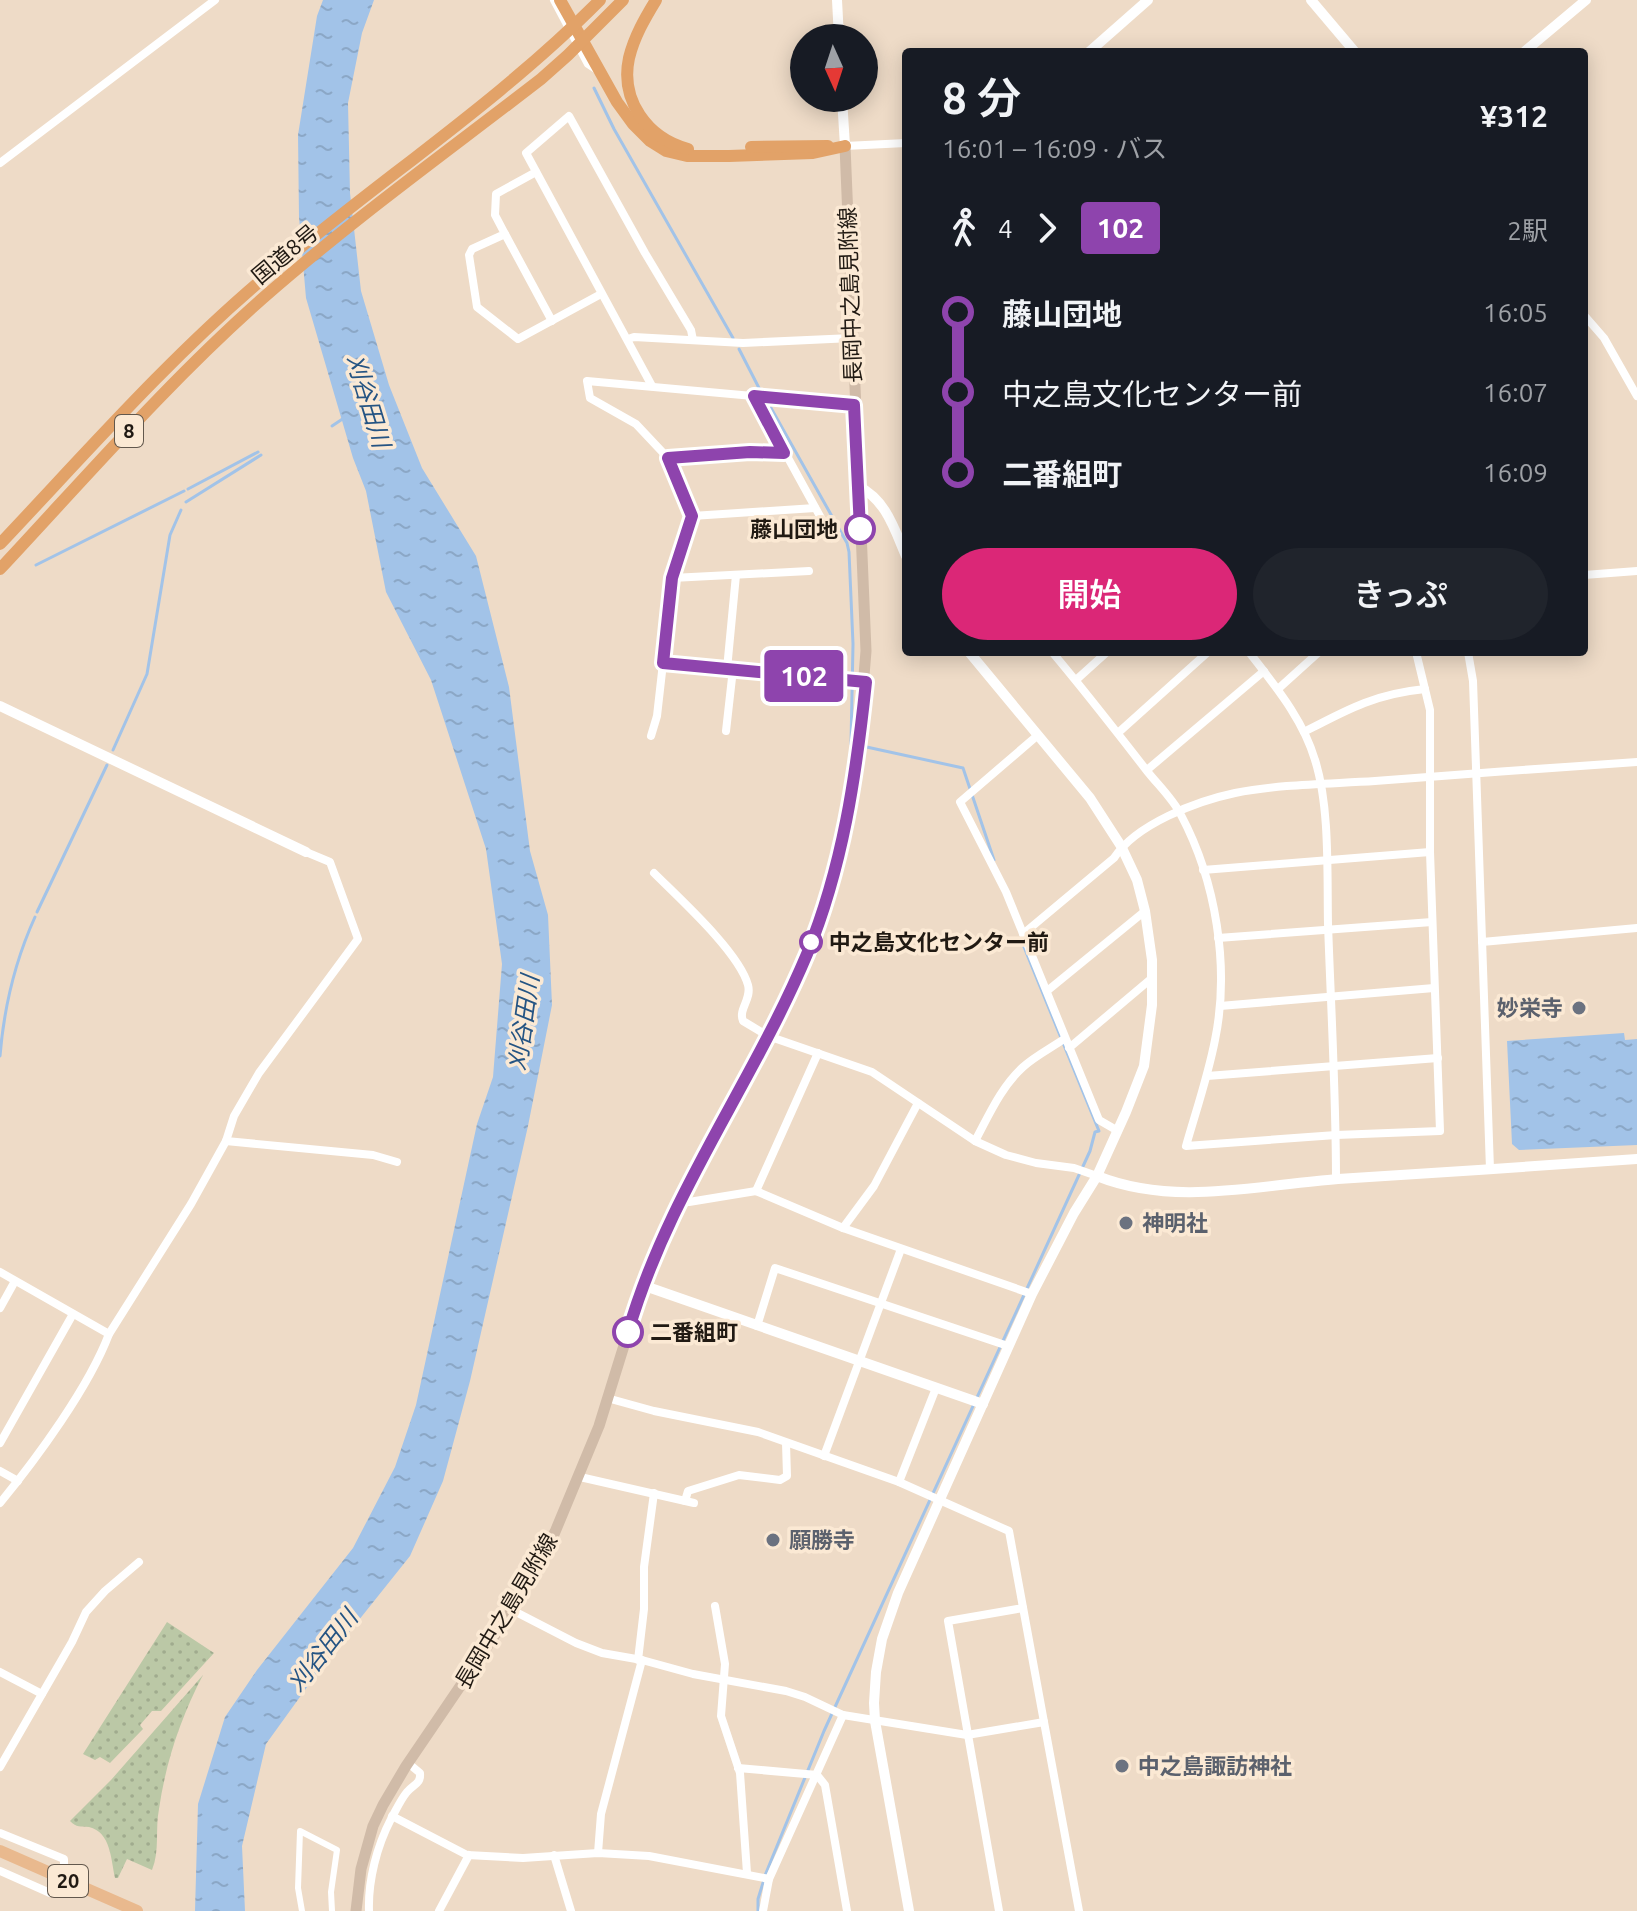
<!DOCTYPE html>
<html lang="ja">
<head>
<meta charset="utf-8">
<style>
  body { margin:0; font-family:Ubuntu,"Noto Sans JP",sans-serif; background:#20242c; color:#f1f3f6; height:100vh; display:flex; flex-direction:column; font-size:30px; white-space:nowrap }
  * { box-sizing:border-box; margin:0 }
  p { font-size:26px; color:#9ea1a6 }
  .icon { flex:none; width:44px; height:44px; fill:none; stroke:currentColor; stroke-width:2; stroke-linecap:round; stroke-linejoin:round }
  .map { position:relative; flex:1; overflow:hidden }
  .details { position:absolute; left:902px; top:48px; width:686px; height:608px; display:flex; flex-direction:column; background:#171b24; border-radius:8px; box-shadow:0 4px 20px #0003 }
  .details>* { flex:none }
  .badge { padding:0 16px; border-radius:6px; font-size:28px; line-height:52px }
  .needle { width:52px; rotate:177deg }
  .tools { position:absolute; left:790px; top:24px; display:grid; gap:16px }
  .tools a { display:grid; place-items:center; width:88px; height:88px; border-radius:50%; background:#171b24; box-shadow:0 4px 20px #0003; font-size:40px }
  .map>.badge { position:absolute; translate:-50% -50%; box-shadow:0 0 0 4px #fff }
  .legs { display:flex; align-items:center; gap:12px; height:88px; padding:0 40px; font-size:26px }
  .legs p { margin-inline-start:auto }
  .summary { display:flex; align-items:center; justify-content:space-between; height:136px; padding:0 40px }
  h1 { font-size:44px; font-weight:600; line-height:60px }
  .cta { display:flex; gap:16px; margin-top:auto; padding:16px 40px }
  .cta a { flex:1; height:92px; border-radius:48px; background:#db2777; color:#fff; font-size:32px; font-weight:600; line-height:92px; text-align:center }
  .cta a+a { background:#20242c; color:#f1f3f6 }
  ul { padding:0 40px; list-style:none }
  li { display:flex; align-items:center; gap:28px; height:80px; font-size:30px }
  li i { display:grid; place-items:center; width:12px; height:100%; margin:0 10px; background:currentColor }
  li i::after { content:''; width:20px; height:20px; margin:-10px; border:6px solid; border-radius:50%; background:#171b24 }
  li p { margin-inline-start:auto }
  li:first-child i { background:linear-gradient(#0000 50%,currentColor 0) }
  li:last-child i { background:linear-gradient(currentColor 50%,#0000 0) }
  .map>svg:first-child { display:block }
</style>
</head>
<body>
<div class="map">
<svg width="1637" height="1911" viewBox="0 0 1637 1911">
  <defs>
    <pattern id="grass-dots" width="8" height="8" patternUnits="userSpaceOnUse" patternTransform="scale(2)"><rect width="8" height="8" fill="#bbc8a6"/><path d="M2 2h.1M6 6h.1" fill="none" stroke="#a0ab8e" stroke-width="1.8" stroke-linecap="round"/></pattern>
    <pattern id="water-ripples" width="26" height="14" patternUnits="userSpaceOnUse" patternTransform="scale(2)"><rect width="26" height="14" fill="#a2c3e8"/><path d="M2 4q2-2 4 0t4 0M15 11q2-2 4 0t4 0" fill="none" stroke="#8ba7c6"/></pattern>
  </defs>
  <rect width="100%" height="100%" fill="#eedbc7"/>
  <!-- grass -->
  <g fill="url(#grass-dots)">
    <path d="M167,1622L214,1653L161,1711H152L140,1725L143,1729L110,1763L100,1757L95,1760L83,1754Z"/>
    <path d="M203,1675C181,1717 166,1761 159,1809C155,1829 160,1851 152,1870L127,1859L118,1878H115C111,1860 111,1832 89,1827C80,1826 77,1828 70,1821L111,1780Z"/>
  </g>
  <!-- water -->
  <g fill="url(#water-ripples)">
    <path d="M323,0H374L362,33L348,103L350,193L361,291L389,385L422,468L476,556L509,687L530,851L548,915L552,1005L528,1126L470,1381L443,1481L410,1556L323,1665L266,1744L242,1846L245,1911H195L198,1804L225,1717L257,1670L353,1548L395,1467L416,1405L477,1124L493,1077L502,964L486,849L431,680L386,592L366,491L353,458L306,298L299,217L298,135L317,16Z"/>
    <path d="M1624,1033L1625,1040L1637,1039V1145L1519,1150L1512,1144L1507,1041Z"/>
  </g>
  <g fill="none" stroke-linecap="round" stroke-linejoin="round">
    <!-- stream -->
    <g stroke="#a2c3e8" stroke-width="3">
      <path d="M594,88L614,129L733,338"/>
      <path d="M739,349L760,390"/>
      <path d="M771,408L847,543L849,552L853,644L851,744L854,745"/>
      <path d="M332,426L344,418"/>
      <path d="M188,489L258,452"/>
      <path d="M186,502L261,455"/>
      <path d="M36,565L184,491"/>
      <path d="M862,746L963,768L994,860"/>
      <path d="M113,750L147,674L170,535L181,510"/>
      <path d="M37,912L107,765"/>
      <path d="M0,1056C4,1007 15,961 35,917"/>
      <path d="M758,1911V1899L766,1873L824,1731L1090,1151L1095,1132L1099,1131L1024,947"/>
    </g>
    <!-- pedestrian -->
    <path stroke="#fff" stroke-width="6" d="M302,1911L298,1888L300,1831L337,1850L331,1892L332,1911"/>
    <!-- minor -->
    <g stroke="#fff" stroke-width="8">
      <path d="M554,0L588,64L597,70"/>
      <path d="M845,146L906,143"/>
      <path d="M0,163L215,0"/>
      <path d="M536,172L496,194L495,215L505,234L472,249L469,255L477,307L518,339L601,294"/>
      <path d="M505,234L552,321"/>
      <path d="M1584,315L1604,338L1637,396"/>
      <path d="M628,339L634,337L743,343L852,338"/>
      <path d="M652,386L526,153L569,116L645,253L691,330L693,340"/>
      <path d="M754,396L832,538"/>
      <path d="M784,453L750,452L668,458L636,424L590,398L587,381L854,405"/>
      <path d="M668,458L692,516L672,578"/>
      <path d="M692,516L815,508"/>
      <path d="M809,571L672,578L663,663L866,682"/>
      <path d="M1584,575L1637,571"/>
      <path d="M1052,652C1085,691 1116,731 1147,771C1158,785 1173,799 1181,815C1216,881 1230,967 1215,1040C1208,1076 1196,1111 1186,1146L1336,1135L1440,1131L1430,852V710L1416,652"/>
      <path d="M1249,652C1275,686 1303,719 1315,760C1330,807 1327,874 1328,924C1331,1009 1336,1094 1336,1179"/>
      <path d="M1468,652L1473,681L1490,1169"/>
      <path d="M727,669L736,575"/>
      <path d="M1076,680L1107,652"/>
      <path d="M1278,689L1319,652"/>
      <path d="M726,731L733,669"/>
      <path d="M1119,732L1208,652"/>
      <path d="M1304,732C1348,709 1375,694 1425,689"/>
      <path d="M1038,735L960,802L1006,892L1099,1120L1118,1131"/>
      <path d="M651,736L657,716L663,663"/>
      <path d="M1147,770L1264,671"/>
      <path d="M1203,870L1430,852"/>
      <path d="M654,873C679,898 739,952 748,985C752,999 738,1009 743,1021L768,1036L872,1072L975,1141L1006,1155L1036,1163L1074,1168L1097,1176"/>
      <path d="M1023,934L1114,858C1136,824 1197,801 1235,793C1280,784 1329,784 1375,781C1462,774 1550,768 1637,762"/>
      <path d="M1218,938L1432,922"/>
      <path d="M1482,942L1637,928"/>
      <path d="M1047,991L1145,911"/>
      <path d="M1220,1006L1434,988"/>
      <path d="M1069,1048L1152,978"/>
      <path d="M1207,1076L1438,1058"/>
      <path d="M226,1141L373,1155L397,1162"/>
      <path d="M975,1141C989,1115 1001,1087 1023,1067C1035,1056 1051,1048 1064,1039"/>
      <path d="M756,1191L818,1053"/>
      <path d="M679,1201L689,1202L756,1191L843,1228L1032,1294"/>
      <path d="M843,1228L874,1186L918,1103"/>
      <path d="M0,1272L109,1334"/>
      <path d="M0,1308L15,1281"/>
      <path d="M757,1326L775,1268L1008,1346"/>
      <path d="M607,1398L654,1411L758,1432L899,1482L1009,1531L1044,1722"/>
      <path d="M0,1443L73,1314"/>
      <path d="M824,1456L901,1249"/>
      <path d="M0,1471L18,1481"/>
      <path d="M580,1477L694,1503"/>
      <path d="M899,1482L936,1388"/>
      <path d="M685,1501L688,1491L739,1475L780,1480L787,1476L786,1443"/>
      <path d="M0,1503C37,1458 89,1387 109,1334L191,1204L226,1141L234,1116L259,1073L358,939L330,862L306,852"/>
      <path d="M715,1606L725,1664L721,1716L740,1773L747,1873"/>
      <path d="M512,1610L576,1643L602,1653L642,1660L693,1674L786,1691L805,1697L843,1715L967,1735L1044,1722L1079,1911"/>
      <path d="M638,1660L644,1609V1567L654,1493"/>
      <path d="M0,1672L42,1694"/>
      <path d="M0,1767L72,1642L86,1612L105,1591L139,1562"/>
      <path d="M738,1768L817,1775L825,1785L847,1911"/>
      <path d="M392,1816L467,1855L523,1858L598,1853L649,1856L769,1879"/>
      <path d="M0,1833L64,1859V1865"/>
      <path d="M598,1853L601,1814L642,1660"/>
      <path d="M554,1855L571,1911"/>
      <path d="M0,1871L50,1893L54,1887"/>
      <path d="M369,1911C368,1880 377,1846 391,1819C396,1810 401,1799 407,1792C414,1784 421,1784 420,1773L408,1763"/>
      <path d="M439,1911L469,1855"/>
      <path d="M763,1911L769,1879L843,1715"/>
      <path d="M999,1911L948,1621L1023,1608"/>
    </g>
    <!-- tertiary -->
    <g stroke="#fff" stroke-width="10">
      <path d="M837,0L839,38"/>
      <path d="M1311,0L1355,52"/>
      <path d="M1089,52L1148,0"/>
      <path d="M1524,52L1586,0"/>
      <path d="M842,98L845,146"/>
      <path d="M858,486C886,500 894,528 906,556"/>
      <path d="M0,706L306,852"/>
      <path d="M1097,1176C1175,1207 1258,1185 1338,1179C1438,1173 1537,1166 1637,1159"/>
      <path d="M642,1285L983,1404"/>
      <path d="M909,1911L875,1721L874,1703L876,1672L882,1639L898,1593L1032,1294L1074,1213L1097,1176L1126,1112L1144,1066L1152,1005V960L1145,911L1137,880L1121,846L1090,798L969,652"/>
    </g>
    <!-- secondary -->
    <path stroke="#d0bba8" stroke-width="11" d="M356,1911L361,1869L373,1826L383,1805L406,1766L512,1610L555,1532L599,1426L649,1265L679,1201L794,983L816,930L843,842L857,761L866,651L845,146"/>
    <!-- primary -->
    <path stroke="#e9b98e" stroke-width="12" d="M0,1851L137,1911"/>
    <!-- trunk -->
    <g stroke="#e2a268" stroke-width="12">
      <path d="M560,0L617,102L633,124L650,141L666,151L687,156H729L813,153L845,146"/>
      <path d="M656,0C645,18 634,37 629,58C620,100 647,138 688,149"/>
      <path d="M751,147L828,146"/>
      <path d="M0,544C86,453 169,358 265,277C375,183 498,103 600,0"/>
      <path d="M0,569C86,477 169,381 263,298C352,220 448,151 541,79L568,55L623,0"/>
    </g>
  </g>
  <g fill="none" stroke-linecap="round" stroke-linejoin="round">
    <!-- line-1 casing -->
    <g stroke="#fff" stroke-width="18">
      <path id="line-1" d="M628,1332C668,1194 752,1085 807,954C843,866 856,776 866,682L663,663L672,578L692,516L668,458L750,452L784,453L754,396L854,405L860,529"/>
    </g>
    <!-- line-1 -->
    <use href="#line-1" stroke="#8e44ad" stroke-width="12"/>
  </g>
  <!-- markers -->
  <g fill="#fff" stroke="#8e44ad" stroke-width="4">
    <circle cx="860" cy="529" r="14"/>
    <circle cx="811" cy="942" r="10"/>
    <circle cx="628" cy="1332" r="14"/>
  </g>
  <g fill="#6b7280" stroke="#fbe9d4" stroke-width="3">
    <circle cx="1579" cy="1008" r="8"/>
    <circle cx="1126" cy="1223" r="8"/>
    <circle cx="773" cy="1540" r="8"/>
    <circle cx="1122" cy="1766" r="8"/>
  </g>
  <g text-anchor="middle" stroke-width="7" stroke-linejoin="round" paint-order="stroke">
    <!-- shield labels -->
    <g fill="#fbe9d4" stroke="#62584d" stroke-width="2">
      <rect x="115" y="415" width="28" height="32" rx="6"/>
      <rect x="48" y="1865" width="40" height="32" rx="6"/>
    </g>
    <g font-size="20" font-weight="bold" fill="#211a13">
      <text x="129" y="438">8</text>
      <text x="68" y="1888">20</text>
    </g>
    <!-- street labels -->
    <g font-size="22" fill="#211a13" stroke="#fbe9d4">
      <text transform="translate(285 254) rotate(-40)" y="8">国道8号</text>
      <text transform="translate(850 295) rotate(-92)" y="8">長岡中之島見附線</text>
      <text transform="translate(506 1611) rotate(-59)" y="8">長岡中之島見附線</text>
    </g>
    <!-- stop labels -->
    <g font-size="22" font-weight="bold" fill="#211a13" stroke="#fbe9d4" text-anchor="start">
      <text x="838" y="537" text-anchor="end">藤山団地</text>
      <text x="829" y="950">中之島文化センター前</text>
      <text x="650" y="1340">二番組町</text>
    </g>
    <!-- worship labels -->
    <g font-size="22" font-weight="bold" fill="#5b616d" stroke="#fbe9d4" text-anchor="start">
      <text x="1563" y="1016" text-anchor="end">妙栄寺</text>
      <text x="1142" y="1231">神明社</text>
      <text x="789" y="1548">願勝寺</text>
      <text x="1138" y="1774">中之島諏訪神社</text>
    </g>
    <!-- water labels -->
    <g font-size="24" font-style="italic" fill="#255483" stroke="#fbe9d4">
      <text transform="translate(368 401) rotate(73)" y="8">刈谷田川</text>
      <text transform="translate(524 1023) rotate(-82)" y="8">刈谷田川</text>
      <text transform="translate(323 1651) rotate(-52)" y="8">刈谷田川</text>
    </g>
  </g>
</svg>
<div class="tools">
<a><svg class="needle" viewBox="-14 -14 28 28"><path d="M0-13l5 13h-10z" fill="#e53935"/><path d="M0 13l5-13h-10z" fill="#9ea1a6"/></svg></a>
</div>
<b class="badge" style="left:804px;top:676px;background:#8e44ad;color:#fff">102</b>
<section class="details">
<div class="summary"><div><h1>8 分</h1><p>16:01 – 16:09 · バス</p></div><b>¥312</b></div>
<div class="legs"><svg class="icon" aria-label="walk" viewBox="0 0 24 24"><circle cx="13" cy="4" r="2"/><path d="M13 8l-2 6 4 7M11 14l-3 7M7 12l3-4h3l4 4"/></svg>4<svg class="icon" aria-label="forward" viewBox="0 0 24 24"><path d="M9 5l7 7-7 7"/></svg><b class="badge" style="background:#8e44ad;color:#fff">102</b><p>2駅</p></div>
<ul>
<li><i style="color:#8e44ad"></i><b>藤山団地</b><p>16:05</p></li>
<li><i style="color:#8e44ad"></i><span>中之島文化センター前</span><p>16:07</p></li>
<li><i style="color:#8e44ad"></i><b>二番組町</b><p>16:09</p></li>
</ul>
<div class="cta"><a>開始</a><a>きっぷ</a></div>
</section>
</div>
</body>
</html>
